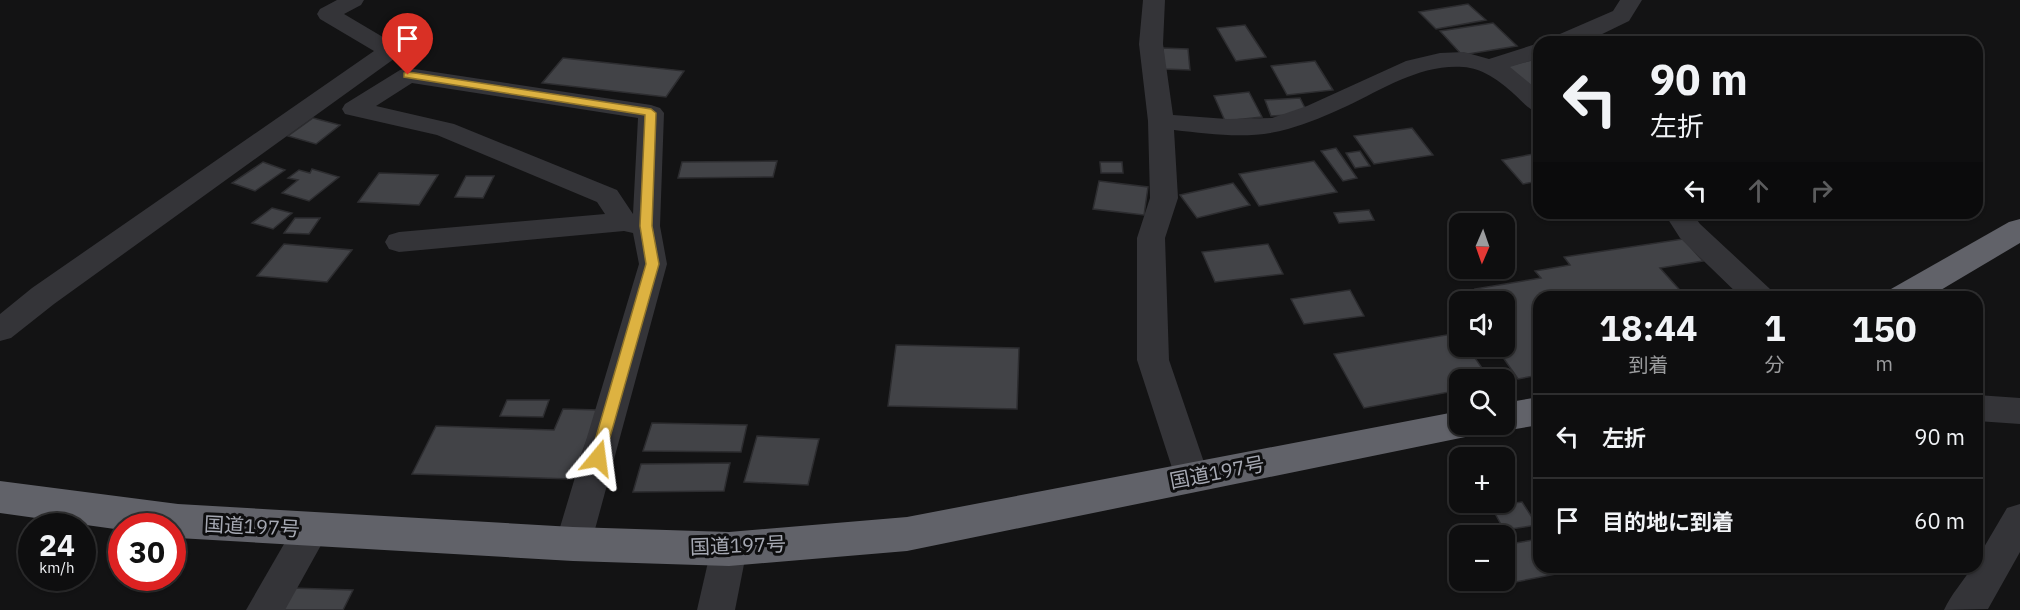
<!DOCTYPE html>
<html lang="ja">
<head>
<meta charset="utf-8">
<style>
  :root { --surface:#0e0e0f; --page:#1c1c1d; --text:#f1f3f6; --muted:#9b9c9e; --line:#2e2e2f }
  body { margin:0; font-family:"IBM Plex Sans","Noto Sans JP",sans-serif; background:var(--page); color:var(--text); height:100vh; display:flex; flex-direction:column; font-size:22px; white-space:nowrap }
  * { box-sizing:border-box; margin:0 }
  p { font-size:20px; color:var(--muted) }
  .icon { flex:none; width:33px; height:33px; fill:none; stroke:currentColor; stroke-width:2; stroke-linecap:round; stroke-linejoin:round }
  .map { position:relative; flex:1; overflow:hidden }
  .details { position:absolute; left:1533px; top:291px; width:450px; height:282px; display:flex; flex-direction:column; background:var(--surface); border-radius:18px; box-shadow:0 2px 4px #0004,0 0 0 2px var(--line) }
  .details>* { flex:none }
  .banner { position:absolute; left:1533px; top:36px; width:450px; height:183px; border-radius:18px; box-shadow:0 2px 4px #0004,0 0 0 2px var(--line); background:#0e0e0f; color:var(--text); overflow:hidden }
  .needle { width:39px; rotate:182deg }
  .controls { position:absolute; left:1449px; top:213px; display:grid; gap:12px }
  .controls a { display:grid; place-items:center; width:66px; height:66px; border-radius:12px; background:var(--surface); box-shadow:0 2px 4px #0004,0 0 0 2px var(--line); font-size:30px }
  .speed { position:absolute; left:18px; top:513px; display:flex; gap:12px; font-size:30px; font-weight:700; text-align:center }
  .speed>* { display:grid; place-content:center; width:78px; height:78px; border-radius:50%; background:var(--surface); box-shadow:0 2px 4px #0004,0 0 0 2px var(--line); line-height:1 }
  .speed small { font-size:15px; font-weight:400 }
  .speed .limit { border:9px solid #d22; background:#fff; color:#111 }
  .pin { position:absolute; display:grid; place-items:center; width:51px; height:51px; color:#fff; margin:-62px -26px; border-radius:50% 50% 50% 0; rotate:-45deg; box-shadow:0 0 6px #0007 }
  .pin .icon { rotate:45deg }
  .me { position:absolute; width:66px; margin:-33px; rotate:16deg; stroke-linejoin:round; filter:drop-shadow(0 0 4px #0008) }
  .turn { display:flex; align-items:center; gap:21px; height:126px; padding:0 18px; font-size:27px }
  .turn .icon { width:78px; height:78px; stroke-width:2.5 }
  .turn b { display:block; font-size:42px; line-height:51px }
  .lanes { display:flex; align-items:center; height:57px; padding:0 18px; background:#0003; justify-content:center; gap:30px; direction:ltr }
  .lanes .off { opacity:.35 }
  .eta { display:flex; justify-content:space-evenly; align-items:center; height:102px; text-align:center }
  .eta b { font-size:36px; font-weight:700; line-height:42px }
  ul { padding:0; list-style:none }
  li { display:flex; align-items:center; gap:18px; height:84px; padding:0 18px; border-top:2px solid var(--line) }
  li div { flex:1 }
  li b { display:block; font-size:22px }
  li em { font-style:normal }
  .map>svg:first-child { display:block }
  .building { fill:#424347; stroke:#2d2d30; stroke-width:1.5 }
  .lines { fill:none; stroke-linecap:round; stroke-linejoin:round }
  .street { fill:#343438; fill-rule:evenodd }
  .highway { fill:#616269; fill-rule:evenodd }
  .route { fill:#ddb241; stroke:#90742a; stroke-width:1.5 }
  .labels { text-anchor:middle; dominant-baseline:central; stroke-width:6; stroke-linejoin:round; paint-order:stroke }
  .street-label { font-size:20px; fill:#a6a9b3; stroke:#0e0e0f }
</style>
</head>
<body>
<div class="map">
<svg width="2020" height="610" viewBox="0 0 2020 610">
  <rect width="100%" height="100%" fill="#131314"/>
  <g class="building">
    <path d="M1468 4 1486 20 1436 29 1419 12Z"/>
    <path d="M1493 23 1517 46 1462 55 1440 31Z"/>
    <path d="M1245 25 1266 57 1236 61 1217 28Z"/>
    <path d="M1163 48 1188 49 1190 70 1164 69Z"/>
    <path d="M563 58 684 71 666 97 542 83Z"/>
    <path d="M1539 58V96L1504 67Z"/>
    <path d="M1315 61 1333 90 1287 95 1271 66Z"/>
    <path d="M1249 92 1262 117 1225 121 1214 96Z"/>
    <path d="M1300 98 1308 114 1271 116 1265 100Z"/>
    <path d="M313 118 340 125 316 144 288 136Z"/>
    <path d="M1412 128 1433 155 1374 164 1354 136Z"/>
    <path d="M1336 148 1357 178 1343 181 1321 151Z"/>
    <path d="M1360 151 1370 166 1355 168 1346 153Z"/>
    <path d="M1539 153V181L1523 184 1502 160Z"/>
    <path d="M777 161 773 177 678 178 682 162Z"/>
    <path d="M1314 161 1337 192 1259 206 1239 174Z"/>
    <path d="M263 162 285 170 255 191 232 183Z"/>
    <path d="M1100 162H1122L1123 173H1101Z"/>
    <path d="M312 169 339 177 309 201 282 193 298 180 288 178 299 170 310 173Z"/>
    <path d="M379 173 438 175 419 205 358 202Z"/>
    <path d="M466 176H494L483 198 455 197Z"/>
    <path d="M1099 181 1148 187 1144 215 1093 209Z"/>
    <path d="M1233 183 1250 205 1197 218 1180 195Z"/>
    <path d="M272 208 292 213 273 229 252 223Z"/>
    <path d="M1369 210 1374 220 1339 223 1334 213Z"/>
    <path d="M295 218H320L309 234 284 233Z"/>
    <path d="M1683 239 1703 261 1660 268 1686 297H1539V375L1518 379 1495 346H1504V302H1484L1475 289 1541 278 1535 271 1570 265 1564 257Z"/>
    <path d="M284 244 352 250 327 282 257 276Z"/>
    <path d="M1268 244 1283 274 1215 282 1202 252Z"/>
    <path d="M1350 290 1364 316 1304 324 1291 299Z"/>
    <path d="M1458 333 1460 346H1467L1490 380H1460V390L1364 408 1334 354Z"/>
    <path d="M896 345 1019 348 1017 409 888 406Z"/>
    <path d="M507 400H549L543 417 500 416Z"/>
    <path d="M563 409 599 410 572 479 412 474 436 426 554 430Z"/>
    <path d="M652 423 747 425 741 452 643 451Z"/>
    <path d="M757 436 819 439 808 485 744 482Z"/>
    <path d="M730 463 724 491 633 492 641 464Z"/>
    <path d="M1522 502 1537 525 1504 530 1491 506Z"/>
    <path d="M1539 539V567H1557L1561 573 1495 586 1491 580H1504V545Z"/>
    <path d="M292 588 353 590 343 610H280Z"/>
  </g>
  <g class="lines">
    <g class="street">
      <path d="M337 0H364L361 5 344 14 398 46 402 51 398 56 54 304 11 338 0 341V314L32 288 374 51 320 19 317 14 320 9Z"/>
      <path d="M1143 0H1165L1163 44 1173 115 1227 119 1272 118 1307 106 1406 61 1440 53 1464 52 1489 59 1539 43V58L1510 67 1539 91V112C1528 110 1523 102 1514 94 1500 81 1482 68 1463 67 1421 64 1383 89 1347 106 1328 115 1308 123 1288 129 1251 140 1211 134 1174 130L1178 198 1165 238 1169 360 1209 477 1204 487 1192 491 1180 487 1175 477 1137 360V238L1150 198 1148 121 1139 44Z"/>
      <path d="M1620 0H1642L1629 21 1594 38 1583 42H1549L1553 37 1613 11Z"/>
      <path d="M408 68 651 105 660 108 664 113 660 226 667 264 591 544 586 555 573 560 560 555 555 544 639 264 633 233 624 231 399 252 389 249 385 242 389 235 399 232 605 214 597 202 437 135 345 114 342 109 345 104 400 70ZM412 83 638 118 633 214 617 190 454 124 376 106Z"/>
      <path d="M1664 213H1692L1700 224 1770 289 1774 297H1741L1680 238Z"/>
      <path d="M1977 395 2020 398V424L1977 421Z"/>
      <path d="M2020 504V552L1988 609 1944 610C1951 594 1963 582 1972 567H1977V559L2007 508Z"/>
      <path d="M312 514 325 518 330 529 285 610H246L299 518Z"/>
      <path d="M729 533 742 538 747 549 735 610H697L711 549 716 538Z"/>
    </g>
    <g class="highway">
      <path d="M2020 219V243L1929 297H1887L1891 289 2009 222Z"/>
      <path d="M1539 397V425L1504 431 1491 427 1490 424H1504V403Z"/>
      <path d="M1460 411V424H1485L1480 434 907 551 729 566 573 561 178 538 172 537V526H122V530L0 513V481L178 504 573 527 729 532 907 517Z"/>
    </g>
  </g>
  <path class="route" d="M408 72 651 109 656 113 652 226 659 264 603 462 598 464 592 462 590 458 646 264 640 226 645 115 404 77V73Z"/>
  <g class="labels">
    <g class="street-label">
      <text transform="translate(1217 472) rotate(-11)">国道197号</text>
      <text transform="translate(252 526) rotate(3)">国道197号</text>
      <text transform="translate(738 545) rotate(-2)">国道197号</text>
    </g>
  </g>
</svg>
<div class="controls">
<a><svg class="needle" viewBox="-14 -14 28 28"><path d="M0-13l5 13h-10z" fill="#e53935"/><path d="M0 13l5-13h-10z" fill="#9b9c9e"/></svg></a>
<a><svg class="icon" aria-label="sound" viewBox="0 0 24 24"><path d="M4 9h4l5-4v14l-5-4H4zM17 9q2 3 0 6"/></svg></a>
<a><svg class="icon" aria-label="search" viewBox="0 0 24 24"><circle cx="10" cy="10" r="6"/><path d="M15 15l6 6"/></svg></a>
<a>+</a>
<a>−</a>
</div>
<div class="speed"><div>24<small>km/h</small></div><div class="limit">30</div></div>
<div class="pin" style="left:408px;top:75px;background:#d93025"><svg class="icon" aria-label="arrive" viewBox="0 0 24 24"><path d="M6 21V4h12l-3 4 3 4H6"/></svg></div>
<svg class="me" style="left:598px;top:458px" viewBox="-20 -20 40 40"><path d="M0-17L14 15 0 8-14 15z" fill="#ddb241" stroke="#fff" stroke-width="4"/></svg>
<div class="banner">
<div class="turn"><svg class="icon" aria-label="left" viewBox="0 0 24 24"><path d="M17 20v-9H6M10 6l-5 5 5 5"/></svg><div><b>90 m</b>左折</div></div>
<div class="lanes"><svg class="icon" aria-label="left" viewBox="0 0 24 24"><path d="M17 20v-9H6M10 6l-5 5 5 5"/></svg><svg class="icon off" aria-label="ahead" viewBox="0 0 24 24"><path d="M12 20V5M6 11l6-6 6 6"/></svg><svg class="icon off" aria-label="right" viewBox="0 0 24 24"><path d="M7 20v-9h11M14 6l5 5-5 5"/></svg></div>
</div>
<section class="details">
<div class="eta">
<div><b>18:44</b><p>到着</p></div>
<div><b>1</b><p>分</p></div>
<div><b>150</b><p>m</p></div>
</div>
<ul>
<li><svg class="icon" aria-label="left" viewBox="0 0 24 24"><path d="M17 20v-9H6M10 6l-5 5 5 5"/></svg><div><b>左折</b></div><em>90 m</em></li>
<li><svg class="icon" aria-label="arrive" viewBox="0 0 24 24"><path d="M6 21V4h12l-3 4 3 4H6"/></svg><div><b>目的地に到着</b></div><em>60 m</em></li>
</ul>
</section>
</div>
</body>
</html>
